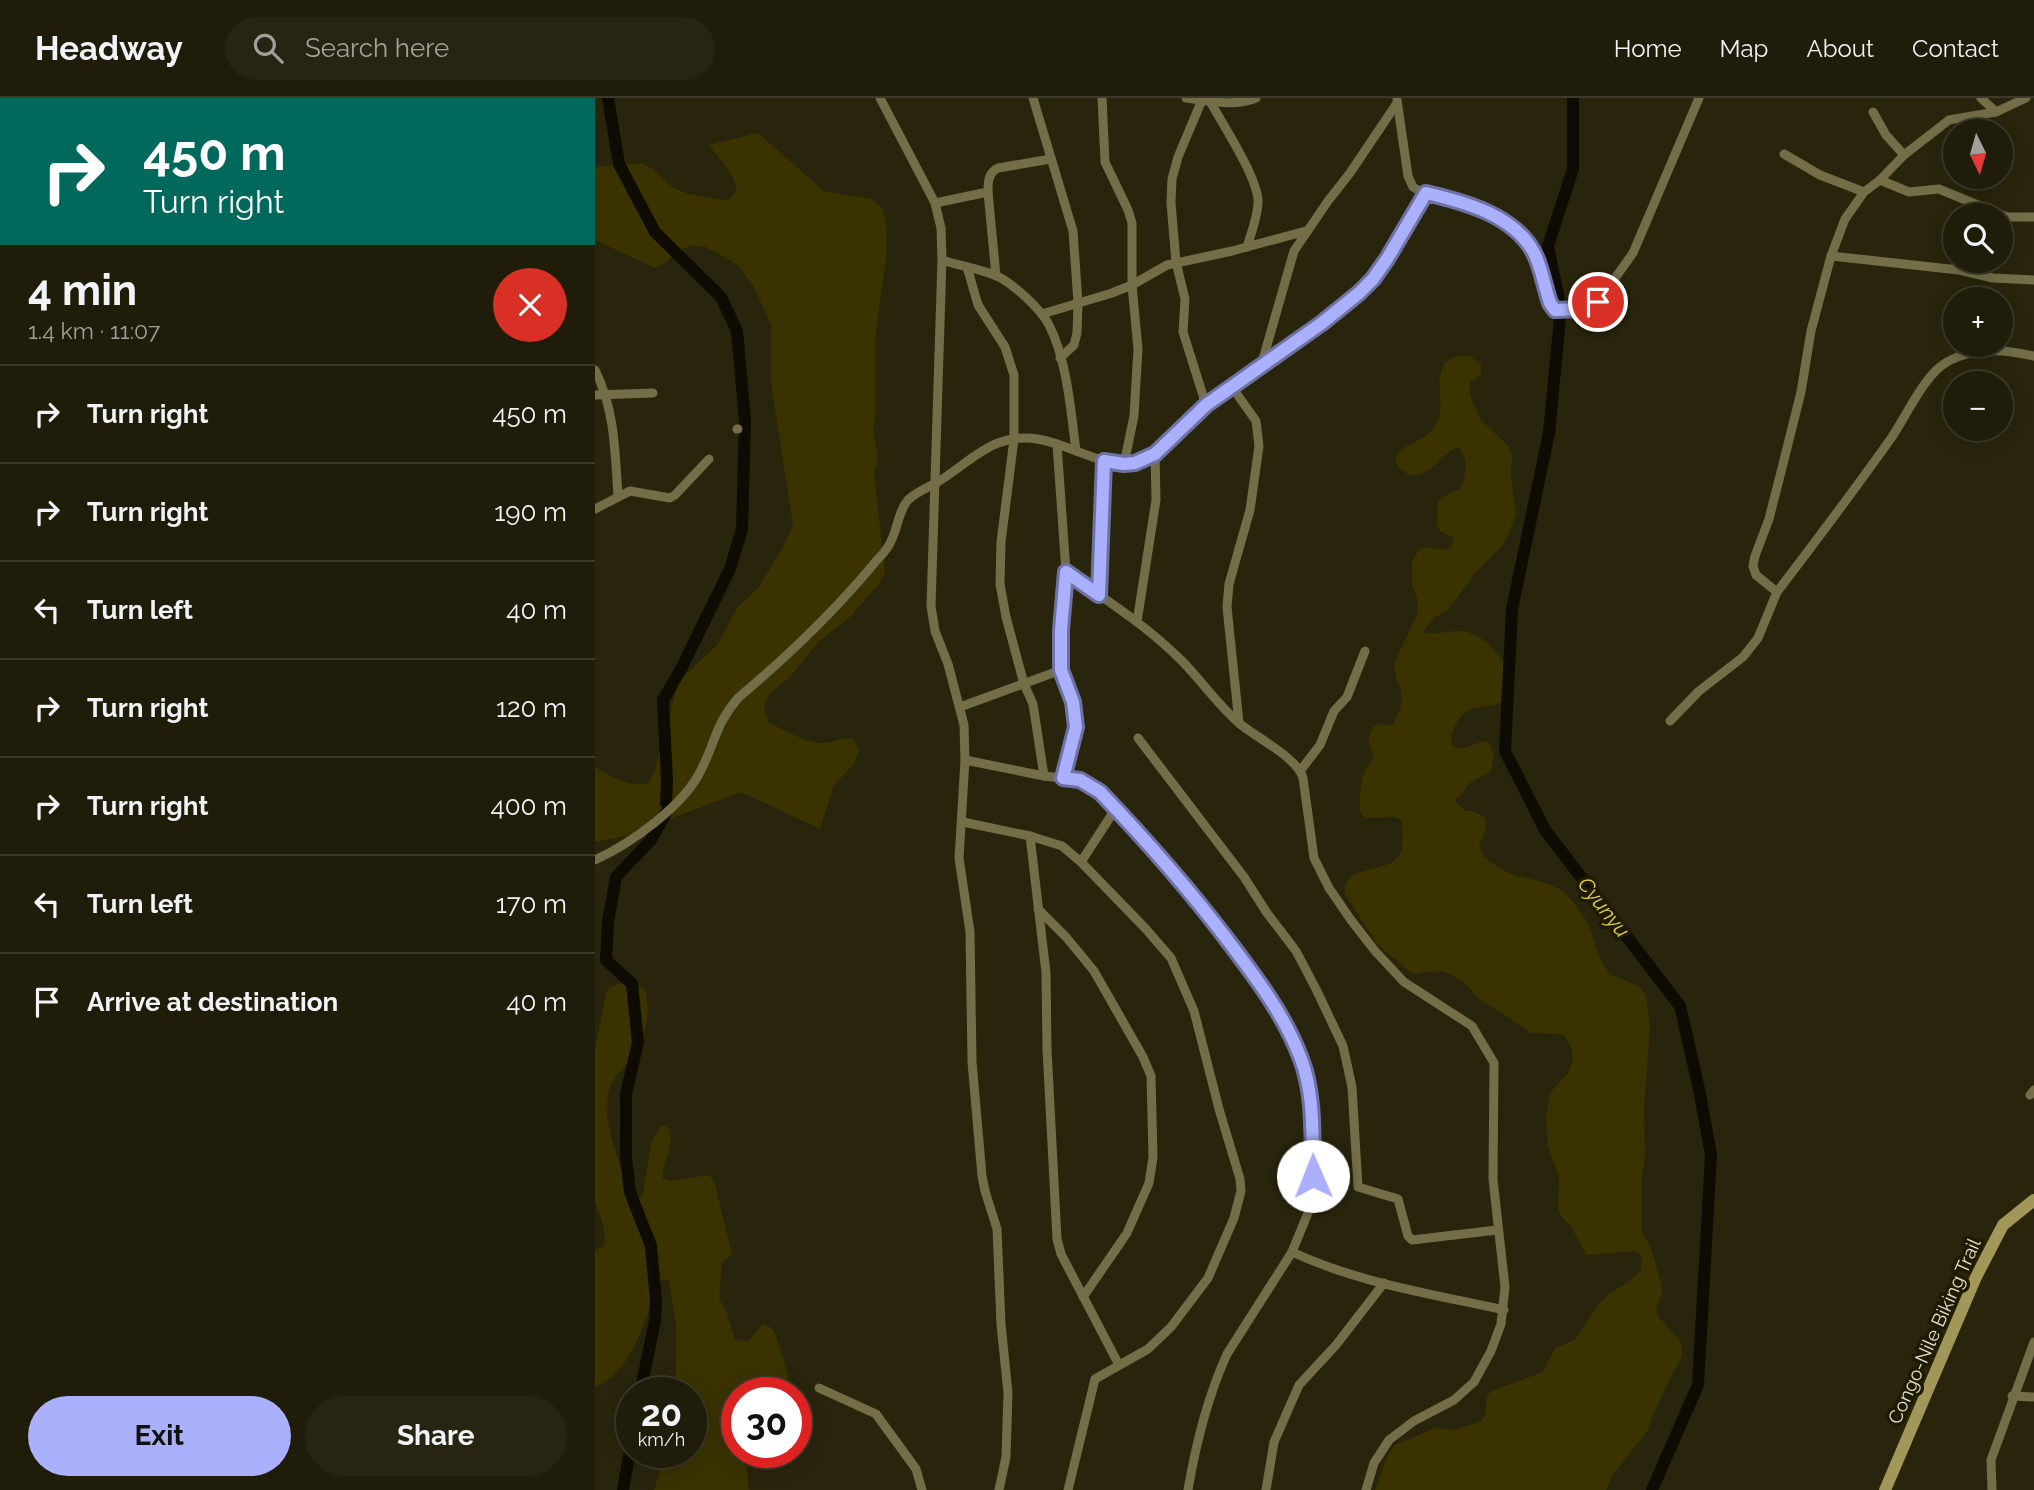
<!DOCTYPE html>
<html lang="en">
<head>
<meta charset="utf-8">
<style>
  :root { --surface:#1f1c09; --page:#272512; --text:#f1f3f6; --muted:#a1a19c; --line:#3c3a2a; --accent:#aab0fb }
  body { margin:0; font-family:Raleway,sans-serif; background:var(--page); color:var(--text); height:100vh; display:flex; flex-direction:column; font-size:26px; white-space:nowrap }
  * { box-sizing:border-box; margin:0 }
  p { font-size:23px; color:var(--muted) }
  .icon { flex:none; width:38px; height:38px; fill:none; stroke:currentColor; stroke-width:2; stroke-linecap:round; stroke-linejoin:round }
  .map { position:relative; flex:1; overflow:hidden }
  .details { display:flex; flex-direction:column; background:var(--surface); width:595px }
  .details>* { flex:none }
  .hud { background:#00695c; color:#fff; overflow:hidden }
  .needle { width:46px; rotate:175deg }
  .controls { position:absolute; left:1348px; top:21px; display:grid; gap:14px }
  .controls a { display:grid; place-items:center; width:70px; height:70px; border-radius:50%; background:var(--surface); box-shadow:0 4px 18px #0003,0 0 0 2px var(--line); font-size:35px }
  .speed { position:absolute; left:21px; top:1279px; display:flex; gap:14px; font-size:35px; font-weight:700; text-align:center }
  .speed>* { display:grid; place-content:center; width:91px; height:91px; border-radius:50%; background:var(--surface); box-shadow:0 4px 18px #0003,0 0 0 2px var(--line); line-height:1 }
  .speed small { font-size:18px; font-weight:400 }
  .speed .limit { border:10px solid #d22; background:#fff; color:#111 }
  .pin { position:absolute; display:grid; place-items:center; width:60px; height:60px; color:#fff; margin:-30px; border:4px solid #fff; border-radius:50%; box-shadow:0 2px 7px #0007 }
  .me { position:absolute; width:77px; margin:-38px; rotate:359deg; stroke-linejoin:round; filter:drop-shadow(0 0 5px #0008) }
  .turn { display:flex; align-items:center; gap:24px; height:147px; padding:0 28px; font-size:32px }
  .turn .icon { width:91px; height:91px; stroke-width:2.5 }
  .turn b { display:block; font-size:49px; line-height:60px }
  .round { display:grid; place-items:center; flex:none; width:74px; height:74px; border-radius:37px; background:var(--page) }
  .overview { display:flex; align-items:center; justify-content:space-between; height:119px; padding:0 28px }
  h1 { font-size:42px; font-weight:700; line-height:52px }
  .button { display:flex; gap:14px; margin-top:auto; padding:14px 28px }
  .button a { flex:1; height:80px; border-radius:42px; background:var(--accent); color:#111; font-size:28px; font-weight:700; line-height:80px; text-align:center }
  .button a+a { background:var(--page); color:var(--text) }
  ul { padding:0; list-style:none }
  li { display:flex; align-items:center; gap:21px; height:98px; padding:0 28px; border-top:2px solid var(--line) }
  li div { flex:1 }
  li b { display:block; font-size:26px }
  li em { font-style:normal }
  header { display:flex; align-items:center; gap:42px; box-sizing:border-box; height:98px; padding:0 35px; background:var(--surface); border-bottom:2px solid var(--line) }
  header strong { font-size:33px }
  nav { display:flex; gap:38px; margin-inline-start:auto; font-size:24px }
  .search { width:490px; height:63px; background:var(--page); display:flex; align-items:center; gap:18px; box-sizing:border-box; padding:0 24px; border-radius:38px; color:var(--muted); font-size:26px }
  main { display:flex; flex:1; min-height:0 }
  .map>svg:first-child { display:block }
  .green { fill:#3a3300 }
  .lines { fill:none; stroke-linecap:round; stroke-linejoin:round }
  .river { stroke:#0e0b02; stroke-width:12 }
  .street { stroke:#736e48; stroke-width:9 }
  .secondary { stroke:#a19759; stroke-width:12 }
  .route-casing { stroke:#6e72a3; stroke-width:18 }
  .route { stroke:#aab0fb; stroke-width:12 }
  .labels { text-anchor:middle; dominant-baseline:central; stroke-width:7; stroke-linejoin:round; paint-order:stroke }
  .street-label { font-size:19px; fill:#e0decf; stroke:#1f1b03 }
  .water-label { font-size:21px; font-style:italic; fill:#e2ce45; stroke:#1f1b03 }
</style>
</head>
<body>
<header>
<strong>Headway</strong>
<div class="search"><svg class="icon" aria-label="search" viewBox="0 0 24 24"><circle cx="10" cy="10" r="6"/><path d="M15 15l6 6"/></svg>Search here</div>
<nav><a>Home</a><a>Map</a><a>About</a><a>Contact</a></nav>
</header>
<main>
<section class="details">
<div class="hud">
<div class="turn"><svg class="icon" aria-label="right" viewBox="0 0 24 24"><path d="M7 20v-9h11M14 6l5 5-5 5"/></svg><div><b>450 m</b>Turn right</div></div>
</div>
<div class="overview"><div><h1>4 min</h1><p>1.4 km · 11:07</p></div><a class="round" style="background:#d93025;color:#fff"><svg class="icon" aria-label="close" viewBox="0 0 24 24"><path d="M6 6l12 12M18 6L6 18"/></svg></a></div>
<ul>
<li><svg class="icon" aria-label="right" viewBox="0 0 24 24"><path d="M7 20v-9h11M14 6l5 5-5 5"/></svg><div><b>Turn right</b></div><em>450 m</em></li>
<li><svg class="icon" aria-label="right" viewBox="0 0 24 24"><path d="M7 20v-9h11M14 6l5 5-5 5"/></svg><div><b>Turn right</b></div><em>190 m</em></li>
<li><svg class="icon" aria-label="left" viewBox="0 0 24 24"><path d="M17 20v-9H6M10 6l-5 5 5 5"/></svg><div><b>Turn left</b></div><em>40 m</em></li>
<li><svg class="icon" aria-label="right" viewBox="0 0 24 24"><path d="M7 20v-9h11M14 6l5 5-5 5"/></svg><div><b>Turn right</b></div><em>120 m</em></li>
<li><svg class="icon" aria-label="right" viewBox="0 0 24 24"><path d="M7 20v-9h11M14 6l5 5-5 5"/></svg><div><b>Turn right</b></div><em>400 m</em></li>
<li><svg class="icon" aria-label="left" viewBox="0 0 24 24"><path d="M17 20v-9H6M10 6l-5 5 5 5"/></svg><div><b>Turn left</b></div><em>170 m</em></li>
<li><svg class="icon" aria-label="arrive" viewBox="0 0 24 24"><path d="M6 21V4h12l-3 4 3 4H6"/></svg><div><b>Arrive at destination</b></div><em>40 m</em></li>
</ul>
<div class="button"><a>Exit</a><a>Share</a></div>
</section>
<div class="map">
<svg width="1439" height="1392" viewBox="0 0 1439 1392">
  <rect width="100%" height="100%" fill="#29250c"/>
  <g class="green">
    <path d="M163 35 229 93 276 101 287 110 291 125 292 154 280 239V318L278 332 283 360 279 374 290 475 283 487 255 519 223 544 196 578 174 596 169 610 174 625C190 632 212 646 229 645 239 644 246 640 258 640L264 652 259 666 239 687 225 731 146 694 30 738 0 744V669C18 680 31 688 53 686L59 674 84 583 123 546 142 510 163 490 187 451 198 427 176 285V227L159 189 143 167 109 148H96L82 153 72 164 60 170 0 142V69L44 65 57 70 77 89 90 95 132 103 142 93 138 79 114 47Z"/>
    <path d="M875 258 886 267V275L882 281 875 283V297L885 321 914 349 917 357 916 378 921 416 913 438 905 450 882 473 853 512 840 519 828 534C842 538 853 532 866 533 892 535 920 570 918 595 913 600 906 605 899 607 892 609 884 608 876 611 863 617 854 634 857 648 868 654 877 647 888 643L895 645 899 658 896 673 876 684 860 703 870 713H877L889 719C894 730 888 737 884 747L889 759 906 771 919 777 955 786 968 793 982 809 994 828 1005 861 1012 872 1017 877 1042 887 1051 897 1055 928 1049 1011 1050 1057 1047 1078V1135L1056 1150 1067 1189V1196L1061 1209 1062 1217 1086 1244 1087 1258 1066 1299 1052 1333 1018 1377 1011 1392H780L793 1357 800 1347 840 1330 860 1332 886 1323 890 1318 892 1298 896 1293 948 1274 960 1250 980 1242 1003 1207 1013 1197 1036 1182 1046 1172V1157L1040 1153 992 1157 975 1127 965 1117 963 1110 964 1078 953 1049 951 1018 955 995 973 975 978 961 977 952 970 938 963 936 937 935 883 900 869 884 855 876 848 873 818 876 783 847 750 796C747 764 793 778 805 756 809 747 807 732 807 722L800 719 769 720 765 713C765 695 764 674 779 661L773 641 778 629 784 626 798 627 806 608V593L801 580 799 566 823 514 822 500 817 487V465L823 453 830 449 851 452 857 448 858 440 845 433 842 427 843 404 847 399 865 391C872 377 874 360 863 349 844 355 825 399 800 364 802 345 833 345 842 325 853 300 828 255 875 258Z"/>
    <path d="M29 884 50 892C58 920 47 944 31 967 26 974 18 980 15 989 4 1024 26 1066 37 1099L44 1101 48 1095 56 1045 66 1028 73 1029C82 1048 66 1062 68 1081L76 1083 114 1077 119 1083 137 1156 127 1164 124 1201 131 1212 140 1242 154 1243 168 1226 175 1229 180 1235 193 1277V1291L180 1295H142V1354L150 1355 154 1392H59L71 1355 96 1354V1295H81V1228L74 1182 68 1181 63 1186C51 1220 37 1275 0 1289V1152L9 1148C12 1133 5 1119 0 1104V951L11 896 15 889Z"/>
  </g>
  <g class="lines">
    <g class="river">
      <path d="M13 0 24 66 60 134 126 199 142 233 150 322 147 431 135 471 86 571 68 602 72 682 71 705"/>
      <path d="M965 207 953 148 978 71V0"/>
      <path d="M965 220 954 335 917 511 910 653 950 732 1085 908 1104 991 1116 1057 1103 1287 1057 1392"/>
      <path d="M45 1295 60 1223 61 1202 56 1148 35 1094 31 1060V996L43 944 37 886 11 862 13 824 21 779 56 742 71 715"/>
      <path d="M28 1392 37 1341"/>
    </g>
    <g class="street">
      <path d="M285 0 340 105 346 130 347 162 336 508 340 533 353 566 369 627 370 662 364 760 375 834 377 964 387 1078 390 1093 402 1131 406 1226 413 1295 411 1359 404 1392"/>
      <path d="M438 0 478 133 483 205 482 235 479 247 465 260"/>
      <path d="M507 0 510 64 533 112 537 125V187L543 251 539 318 529 366"/>
      <path d="M591 0C613 3 640 9 661 0"/>
      <path d="M1386 0 1401 14"/>
      <path d="M1431 0 1401 14 1354 22 1309 57 1285 82 1269 94 1250 121 1236 158 1216 233 1206 294 1188 366 1174 421 1160 458 1158 468 1161 477 1182 494C1221 443 1260 391 1297 339 1311 318 1327 283 1346 268 1373 248 1408 251 1439 258"/>
      <path d="M607 2 583 59 577 81 576 105 581 164 590 201 588 234 611 307"/>
      <path d="M802 2 813 78 818 89 823 92 859 102 892 114 919 132 940 158 955 206 960 212 988 211 1003 204 1038 155 1104 0"/>
      <path d="M615 3C627 26 665 82 663 106 662 120 656 136 652 149"/>
      <path d="M1278 14 1291 37 1309 57"/>
      <path d="M1189 56 1225 77 1269 94"/>
      <path d="M1285 82 1314 94 1344 91 1412 119H1439"/>
      <path d="M340 105 393 94"/>
      <path d="M1236 158 1364 172 1398 180 1439 182"/>
      <path d="M347 162C365 168 387 171 404 179 419 187 446 211 454 227 472 262 476 314 481 353"/>
      <path d="M372 169 383 207 410 249 419 277V341L406 444 405 486 411 519 429 586 438 606 449 678"/>
      <path d="M401 178 393 94C393 84 393 75 403 70L456 61"/>
      <path d="M447 216 517 195 537 187 572 167 637 153 711 133"/>
      <path d="M666 268 728 225 778 181 831 95"/>
      <path d="M0 272C20 312 20 354 23 398"/>
      <path d="M637 289 661 323 664 348 655 412 634 486 632 509 644 625"/>
      <path d="M0 297 58 295"/>
      <path d="M142 331H143"/>
      <path d="M462 346 471 474 466 532V572L478 604 481 629 468 680"/>
      <path d="M0 411 35 393 75 400 80 397 114 361"/>
      <path d="M471 474C510 501 552 528 586 562 606 582 623 607 644 625 660 639 702 659 708 680L719 760 734 790 756 822 780 853 809 884 877 928 899 965 898 1081 910 1189 906 1226 896 1253 879 1284 859 1302 819 1323 794 1342 779 1365 771 1392"/>
      <path d="M504 497 509 363"/>
      <path d="M542 524 561 402 560 356"/>
      <path d="M365 609 466 572"/>
      <path d="M1075 623 1104 593 1148 559 1163 540 1182 494"/>
      <path d="M543 640 649 779 672 815 701 853 721 891 748 948 757 989 763 1089 803 1101 813 1138 817 1142 902 1132"/>
      <path d="M370 662 449 678 485 682 505 694 600 799 664 883 684 914 707 963 717 1037 718 1099 715 1110 697 1154 632 1256C612 1300 601 1345 593 1392"/>
      <path d="M705 673 725 647 739 613 752 599 770 553"/>
      <path d="M368 724 435 738 467 748 486 764 550 830 576 860 599 913 624 1011 645 1081 646 1093 639 1120 613 1180 576 1229 553 1251 500 1281 473 1392"/>
      <path d="M435 738 451 875 452 951 462 1141 466 1156 524 1267"/>
      <path d="M0 762C35 746 89 708 106 672 121 643 120 627 143 600 193 558 240 513 282 462 288 456 294 449 297 441 303 428 304 412 313 402 321 394 332 390 341 385 362 373 380 354 403 345 463 322 505 388 560 356L611 307 666 268 699 153 733 103 755 75 802 5"/>
      <path d="M486 764 521 710"/>
      <path d="M443 811 471 839 499 873 548 959 556 978 558 1059 554 1085 532 1135 488 1199"/>
      <path d="M1435 997 1439 992"/>
      <path d="M697 1154C764 1185 837 1196 909 1212"/>
      <path d="M224 1290 281 1316 321 1371 327 1392"/>
      <path d="M1417 1298 1439 1299"/>
      <path d="M671 1392 679 1344 704 1287 741 1247 789 1185"/>
      <path d="M1397 1392 1396 1362 1439 1244"/>
    </g>
    <path class="secondary" d="M1290 1392 1381 1179 1408 1127 1439 1102"/>
  </g>
  <g class="lines">
    <g class="route-casing">
      <path id="route" d="M718 1078C717 1041 720 997 706 961 690 918 662 881 634 844 594 791 551 742 505 694L485 682 468 680 481 629 478 604 466 572V532L471 474 504 497 509 363 529 366 540 365 560 356 611 307 727 225 764 195 778 181 792 161 831 95C870 104 923 118 941 159 947 173 950 190 955 205L960 212 988 211 1003 204"/>
    </g>
    <use href="#route" class="route"/>
  </g>
  <g class="labels">
    <g class="street-label">
      <text transform="translate(1339 1233) rotate(-66)">Congo-Nile Biking Trail</text>
    </g>
    <g class="water-label">
      <text transform="translate(1009 809) rotate(52)">Cyunyu</text>
    </g>
  </g>
</svg>
<div class="controls">
<a><svg class="needle" viewBox="-14 -14 28 28"><path d="M0-13l5 13h-10z" fill="#e53935"/><path d="M0 13l5-13h-10z" fill="#a1a19c"/></svg></a>
<a><svg class="icon" aria-label="search" viewBox="0 0 24 24"><circle cx="10" cy="10" r="6"/><path d="M15 15l6 6"/></svg></a>
<a>+</a>
<a>−</a>
</div>
<div class="speed"><div>20<small>km/h</small></div><div class="limit">30</div></div>
<div class="pin" style="left:1003px;top:204px;background:#d93025"><svg class="icon" aria-label="arrive" viewBox="0 0 24 24"><path d="M6 21V4h12l-3 4 3 4H6"/></svg></div>
<svg class="me" style="left:718px;top:1078px" viewBox="-20 -20 40 40"><circle r="19" fill="#fff"/><path d="M0-13L10 11 0 6-10 11z" fill="#aab0fb"/></svg>
</div>
</main>
</body>
</html>
